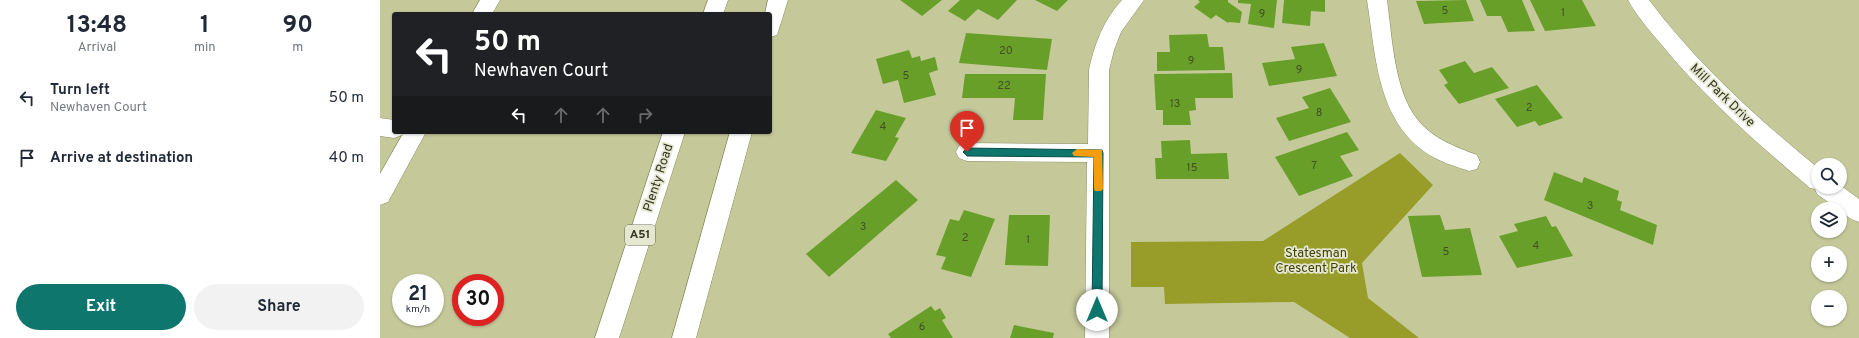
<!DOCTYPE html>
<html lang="en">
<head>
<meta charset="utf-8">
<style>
  :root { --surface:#fff; --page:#f2f2f3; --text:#1f2937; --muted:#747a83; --accent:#0f766e }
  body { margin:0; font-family:Overpass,sans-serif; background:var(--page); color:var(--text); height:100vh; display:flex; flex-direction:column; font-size:15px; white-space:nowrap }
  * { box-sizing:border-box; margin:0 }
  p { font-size:13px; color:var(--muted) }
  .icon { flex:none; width:22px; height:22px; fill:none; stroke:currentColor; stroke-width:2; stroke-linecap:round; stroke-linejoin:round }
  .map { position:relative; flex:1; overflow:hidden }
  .side { display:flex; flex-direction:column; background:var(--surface); width:380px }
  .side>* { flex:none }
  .guide { position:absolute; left:12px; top:12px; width:380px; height:122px; border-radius:4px; box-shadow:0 1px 3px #0004; background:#202124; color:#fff; overflow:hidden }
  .fabs { position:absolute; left:1431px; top:158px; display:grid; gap:8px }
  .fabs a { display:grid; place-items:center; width:36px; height:36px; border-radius:50%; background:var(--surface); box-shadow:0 1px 3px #0004; font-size:20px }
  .speed { position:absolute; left:12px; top:274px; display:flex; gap:8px; font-size:20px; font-weight:700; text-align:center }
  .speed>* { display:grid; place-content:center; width:52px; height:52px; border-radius:50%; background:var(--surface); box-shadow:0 1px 3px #0004; line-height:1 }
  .speed small { font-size:10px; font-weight:400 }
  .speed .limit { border:6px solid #d22; background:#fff; color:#111 }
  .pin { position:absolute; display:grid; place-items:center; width:34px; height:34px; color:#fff; margin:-41px -17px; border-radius:50% 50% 50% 0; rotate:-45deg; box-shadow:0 0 4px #0007 }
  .pin .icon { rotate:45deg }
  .me { position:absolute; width:44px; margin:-22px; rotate:0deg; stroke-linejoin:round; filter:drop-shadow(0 0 3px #0008) }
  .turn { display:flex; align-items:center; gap:14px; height:84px; padding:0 16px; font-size:18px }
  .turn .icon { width:52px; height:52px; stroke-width:2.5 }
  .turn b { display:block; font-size:28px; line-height:34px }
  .lanes { display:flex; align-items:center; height:38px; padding:0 16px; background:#0003; justify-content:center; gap:20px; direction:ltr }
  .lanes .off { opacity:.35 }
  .eta { display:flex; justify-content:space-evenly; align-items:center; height:68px; text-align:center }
  .eta b { font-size:24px; font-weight:700; line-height:28px }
  .button { display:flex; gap:8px; margin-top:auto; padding:8px 16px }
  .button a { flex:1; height:46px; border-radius:24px; background:var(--accent); color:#fff; font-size:16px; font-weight:700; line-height:46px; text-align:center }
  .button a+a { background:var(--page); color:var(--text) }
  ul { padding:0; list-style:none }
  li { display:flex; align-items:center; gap:12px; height:60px; padding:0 16px }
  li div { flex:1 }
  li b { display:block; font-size:15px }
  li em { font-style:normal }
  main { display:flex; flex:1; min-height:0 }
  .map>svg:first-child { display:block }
  .green { fill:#989c29 }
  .building { fill:#689f29 }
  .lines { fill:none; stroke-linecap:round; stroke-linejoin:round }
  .street-casing { stroke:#898c5f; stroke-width:1 }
  .highway-casing { stroke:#898c5f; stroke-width:1 }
  .street { fill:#fff; fill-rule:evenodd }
  .highway { fill:#fff; fill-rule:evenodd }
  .route { fill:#0f766e; stroke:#0a4d48 }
  .slow { fill:#f59e0b }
  .labels { text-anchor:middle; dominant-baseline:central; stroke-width:3.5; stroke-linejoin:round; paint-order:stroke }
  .number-label { font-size:11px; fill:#425024 }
  .shield { fill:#e5e7d0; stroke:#6a6b57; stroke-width:1 }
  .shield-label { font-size:12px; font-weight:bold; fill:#353623 }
  .street-label { font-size:13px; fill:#353623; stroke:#e5e7d0 }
  .park-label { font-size:13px; fill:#404208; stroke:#e5e7d0 }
</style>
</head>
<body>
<main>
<section class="side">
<div class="eta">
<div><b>13:48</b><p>Arrival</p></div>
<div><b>1</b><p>min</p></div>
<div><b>90</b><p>m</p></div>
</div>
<ul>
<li><svg class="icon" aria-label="left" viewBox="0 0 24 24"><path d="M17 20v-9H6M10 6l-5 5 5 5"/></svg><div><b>Turn left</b><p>Newhaven Court</p></div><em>50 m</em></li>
<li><svg class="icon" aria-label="arrive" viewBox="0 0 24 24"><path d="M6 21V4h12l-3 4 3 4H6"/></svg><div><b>Arrive at destination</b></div><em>40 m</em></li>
</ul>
<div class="button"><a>Exit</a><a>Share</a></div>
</section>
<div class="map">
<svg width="1479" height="338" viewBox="0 0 1479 338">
  <rect width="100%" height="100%" fill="#c5c99a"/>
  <path class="green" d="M1020 153 1053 185 982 263 988 298 1039 338H970L914 302 785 304 784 287H751V242L883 241Z"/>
  <g class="building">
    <path d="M520 0H562L542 16Z"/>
    <path d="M580 0H637L618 20 598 9 585 21 568 11Z"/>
    <path d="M655 0H688L677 11Z"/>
    <path d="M818 0H848V2L862 12 860 23 849 22 848 23 836 15 831 19 814 7 820 2Z"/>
    <path d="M858 0H897L894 28 868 24 871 4 858 3Z"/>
    <path d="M904 0H945V12L931 11 930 26 902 23Z"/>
    <path d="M1086 0 1094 21 1044 24 1036 1Z"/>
    <path d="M1100 0H1142L1155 31 1128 32 1121 16H1107Z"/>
    <path d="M1150 0H1202L1216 26 1165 31Z"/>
    <path d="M586 33 672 39 667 70 579 63Z"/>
    <path d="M827 34 829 47H843L845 70 777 71V52H790L789 35Z"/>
    <path d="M944 43 957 76 889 86 882 63 915 59 911 47Z"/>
    <path d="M529 50 532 58 540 56 541 61 555 57 558 70 549 73 556 95 524 103 518 80 503 84 496 59Z"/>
    <path d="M1085 61 1094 73 1112 67 1129 88 1079 104 1064 85 1068 83 1059 70Z"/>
    <path d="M852 73 853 98H815L816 110 809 111 811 125H783V110H776L774 74Z"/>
    <path d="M585 74H666L663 120H633L635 98H582Z"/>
    <path d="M1157 85 1183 118 1159 126 1155 121 1137 127 1115 99Z"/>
    <path d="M950 88 971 122 909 141 896 118 929 108 922 97Z"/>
    <path d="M496 110 526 118 515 137 519 138 506 161 471 153Z"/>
    <path d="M967 132 979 150 960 156 973 176 919 196 895 157Z"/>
    <path d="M810 140 811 154 847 153 849 179H776L775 158H782L781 141Z"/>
    <path d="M1174 172 1202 183 1204 177 1239 191 1237 200 1242 202 1240 210 1277 225 1273 245 1164 200Z"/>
    <path d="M516 180 538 200 449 277 426 254Z"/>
    <path d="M584 210 615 219 591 277 561 269 566 257 556 255 570 219 579 221Z"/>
    <path d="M629 215H670L668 266 625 265Z"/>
    <path d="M1060 215 1065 230 1090 228 1102 275 1042 277 1028 216Z"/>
    <path d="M1166 216 1172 227 1176 226 1193 256 1137 268 1119 236 1138 231 1134 224Z"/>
    <path d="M551 306 555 311 560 308 566 318 562 320 573 338H511L508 334Z"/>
    <path d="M634 325 674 333 673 338H630Z"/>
  </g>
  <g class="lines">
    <g class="street-casing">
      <g id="street">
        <path d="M100 0H120L112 14H92Z"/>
        <path d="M742 0H764L741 32 734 50 729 70V338H705L707 162 587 161 579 158 576 152 579 146 587 143 708 144 709 70C714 45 724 19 742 0Z"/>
        <path d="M987 0H1007C1012 36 1014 90 1037 119 1052 138 1075 147 1097 155L1100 162 1097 169 1089 171C1078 167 1066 164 1055 158 997 127 996 57 987 0Z"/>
        <path d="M1248 0H1269C1317 64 1376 117 1438 168V187H1460V185L1479 199V222L1471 219 1460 211V209H1458L1437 194 1435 189 1430 188C1377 143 1325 98 1281 44 1269 30 1257 16 1248 0Z"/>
        <path d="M0 118 14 120V132H23L22 135 14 138 0 136Z"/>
        <path d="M24 132H46L8 202 0 205V174Z"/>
      </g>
    </g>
    <g class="highway-casing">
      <g id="highway">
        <path d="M328 0H348L343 14H323Z"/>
        <path d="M388 0H408L397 35 390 37V14H385Z"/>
        <path d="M283 132H305L239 338H215Z"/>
        <path d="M350 132H372L316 338H292Z"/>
      </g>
    </g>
    <use href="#street" class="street"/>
    <use href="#highway" class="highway"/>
  </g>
  <path class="route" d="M587 148 722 150 723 153 722 310 721 313 717 314 714 313 712 310 714 157 587 156 583 152Z"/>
  <path class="slow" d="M697 149 722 150 723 189 721 191H715L714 189V157L694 156 692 153Z"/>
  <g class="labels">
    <g class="number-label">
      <text x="1065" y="11">5</text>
      <text x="1183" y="13">1</text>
      <text x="882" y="14">9</text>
      <text x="626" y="51">20</text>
      <text x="811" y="61">9</text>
      <text x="919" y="70">9</text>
      <text x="526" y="76">5</text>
      <text x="624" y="86">22</text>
      <text x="795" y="104">13</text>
      <text x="1149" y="108">2</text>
      <text x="939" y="113">8</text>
      <text x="503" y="127">4</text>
      <text x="934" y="166">7</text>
      <text x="812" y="168">15</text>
      <text x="1210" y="206">3</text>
      <text x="483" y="227">3</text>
      <text x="585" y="238">2</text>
      <text x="648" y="240">1</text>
      <text x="1156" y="246">4</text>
      <text x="1066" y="252">5</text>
      <text x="542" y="327">6</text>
    </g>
    <rect class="shield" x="245" y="225" width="30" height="20" rx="3"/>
    <g class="shield-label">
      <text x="260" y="235">A51</text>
    </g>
    <g class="street-label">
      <text transform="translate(1342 96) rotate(44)">Mill Park Drive</text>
      <text transform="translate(279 178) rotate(-72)">Plenty Road</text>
    </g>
    <g class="park-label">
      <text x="936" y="254">Statesman<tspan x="936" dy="15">Crescent Park</tspan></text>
    </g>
  </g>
</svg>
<div class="fabs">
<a><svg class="icon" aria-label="search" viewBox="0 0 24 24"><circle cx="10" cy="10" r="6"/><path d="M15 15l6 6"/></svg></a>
<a><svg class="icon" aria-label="layers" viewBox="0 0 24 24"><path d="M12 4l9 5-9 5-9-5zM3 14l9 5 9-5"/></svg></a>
<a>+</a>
<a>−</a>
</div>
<div class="speed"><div>21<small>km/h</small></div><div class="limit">30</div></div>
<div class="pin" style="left:587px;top:152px;background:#d93025"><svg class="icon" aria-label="arrive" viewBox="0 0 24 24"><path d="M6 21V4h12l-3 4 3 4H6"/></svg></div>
<svg class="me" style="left:717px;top:310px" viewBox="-20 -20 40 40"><circle r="19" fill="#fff"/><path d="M0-13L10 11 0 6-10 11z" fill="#0f766e"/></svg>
<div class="guide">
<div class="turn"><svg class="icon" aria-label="left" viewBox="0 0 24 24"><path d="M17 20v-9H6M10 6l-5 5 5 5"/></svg><div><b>50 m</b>Newhaven Court</div></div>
<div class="lanes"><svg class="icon" aria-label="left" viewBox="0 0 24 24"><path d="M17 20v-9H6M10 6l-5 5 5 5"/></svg><svg class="icon off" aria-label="ahead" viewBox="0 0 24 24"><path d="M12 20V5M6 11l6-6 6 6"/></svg><svg class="icon off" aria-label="ahead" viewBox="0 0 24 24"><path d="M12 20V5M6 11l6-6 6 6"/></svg><svg class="icon off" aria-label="right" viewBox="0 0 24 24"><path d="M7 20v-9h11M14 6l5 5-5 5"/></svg></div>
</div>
</div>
</main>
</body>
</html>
